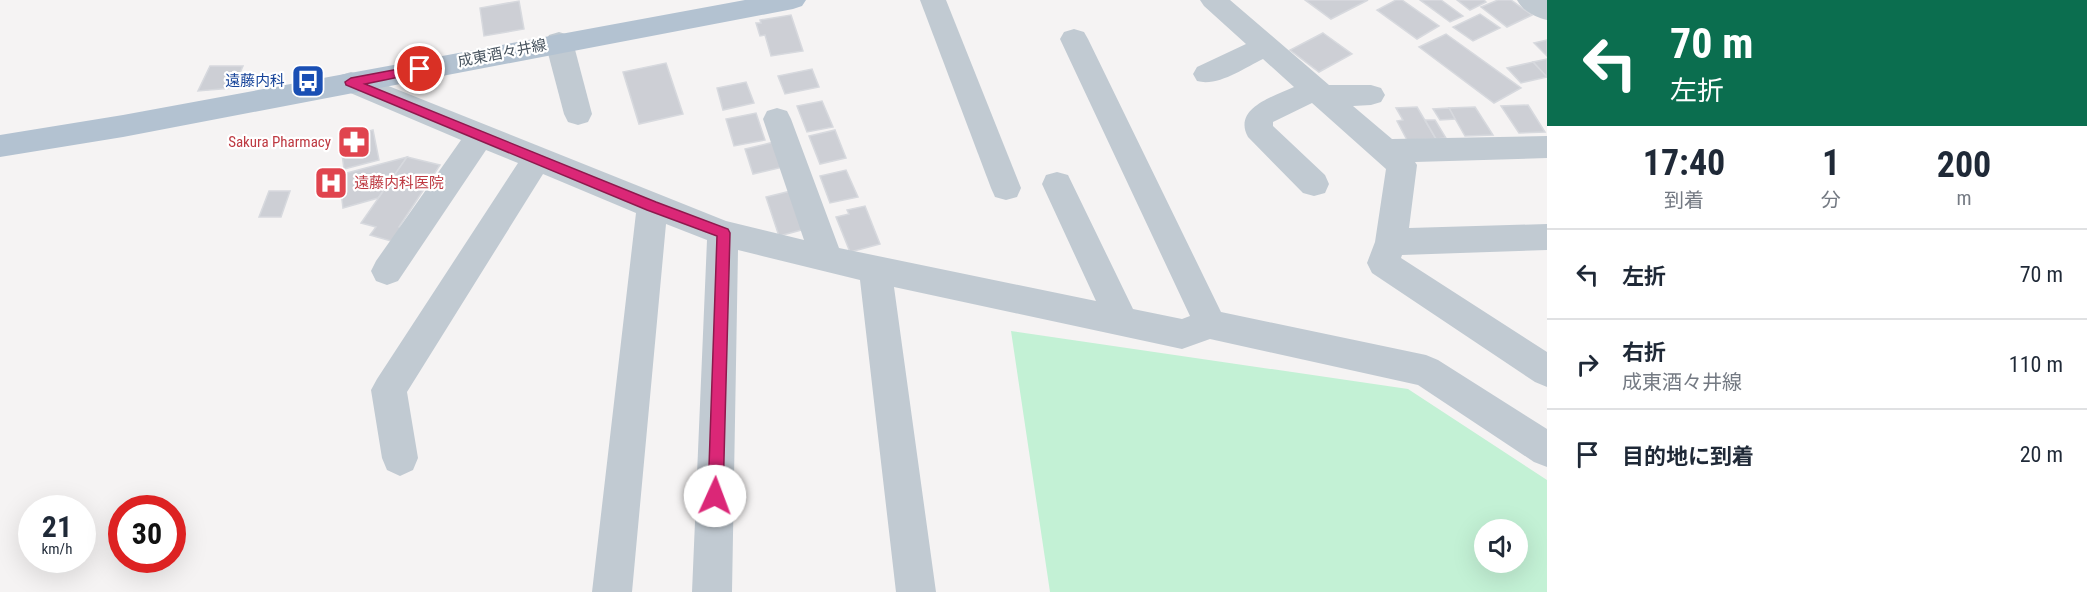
<!DOCTYPE html>
<html lang="ja">
<head>
<meta charset="utf-8">
<style>
  :root { --surface:#fff; --page:#f6f6f7; --text:#1f2937; --muted:#747a83; --line:#e0e1e3 }
  body { margin:0; font-family:"Roboto Condensed","Noto Sans JP",sans-serif; background:var(--page); color:var(--text); height:100vh; display:flex; flex-direction:column; font-size:22px; white-space:nowrap }
  * { box-sizing:border-box; margin:0 }
  p { font-size:20px; color:var(--muted) }
  .icon { flex:none; width:33px; height:33px; fill:none; stroke:currentColor; stroke-width:2; stroke-linecap:round; stroke-linejoin:round }
  .map { position:relative; flex:1; overflow:hidden }
  .sheet { display:flex; flex-direction:column; background:var(--surface); width:540px }
  .sheet>* { flex:none }
  .guide { background:#0b6e4f; color:#fff; overflow:hidden }
  .fabs { position:absolute; left:1474px; top:519px; display:grid; gap:12px }
  .fabs a { display:grid; place-items:center; width:54px; height:54px; border-radius:50%; background:var(--surface); box-shadow:0 6px 24px #0002; font-size:30px }
  .speed { position:absolute; left:18px; top:495px; display:flex; gap:12px; font-size:30px; font-weight:700; text-align:center }
  .speed>* { display:grid; place-content:center; width:78px; height:78px; border-radius:50%; background:var(--surface); box-shadow:0 6px 24px #0002; line-height:1 }
  .speed small { font-size:15px; font-weight:400 }
  .speed .limit { border:9px solid #d22; background:#fff; color:#111 }
  .pin { position:absolute; display:grid; place-items:center; width:51px; height:51px; color:#fff; margin:-26px; border:3px solid #fff; border-radius:50%; box-shadow:0 2px 6px #0007 }
  .me { position:absolute; width:66px; margin:-33px; rotate:2deg; stroke-linejoin:round; filter:drop-shadow(0 0 4px #0008) }
  .turn { display:flex; align-items:center; gap:21px; height:126px; padding:0 24px; font-size:27px }
  .turn .icon { width:78px; height:78px; stroke-width:2.5 }
  .turn b { display:block; font-size:42px; line-height:51px }
  .eta { display:flex; justify-content:space-evenly; align-items:center; height:102px; text-align:center }
  .eta b { font-size:36px; font-weight:700; line-height:42px }
  ul { padding:0; list-style:none }
  li { display:flex; align-items:center; gap:18px; height:90px; padding:0 24px; border-top:2px solid var(--line) }
  li div { flex:1 }
  li b { display:block; font-size:22px }
  li em { font-style:normal }
  main { display:flex; flex:1; min-height:0 }
  .map>svg:first-child { display:block }
  .green { fill:#c3f1d5; fill-rule:evenodd }
  .building { fill:#cdcfd5; stroke:#d7d9de; stroke-width:1.5 }
  .lines { fill:none; stroke-linecap:round; stroke-linejoin:round }
  .minor { fill:#c1cad2; fill-rule:evenodd }
  .major { fill:#b3c2d1; fill-rule:evenodd }
  .route { fill:#db2777; stroke:#8e194d; stroke-width:1.5 }
  .labels { text-anchor:middle; dominant-baseline:central; stroke-width:4.5; stroke-linejoin:round; paint-order:stroke }
  .street-label { font-size:15px; fill:#4a5661; stroke:#fff }
  .transit-label { font-size:15px; fill:#164399; stroke:#fff; text-anchor:end }
  .health-label { font-size:15px; fill:#be3a42; stroke:#fff; text-anchor:end }
</style>
</head>
<body>
<main>
<div class="map">
<svg width="1547" height="592" viewBox="0 0 1547 592">
  <rect width="100%" height="100%" fill="#f5f3f3"/>
  <path class="green" d="M1011 331 1408 389 1547 480V592H1050ZM1485 530H1518V562H1485Z"/>
  <g class="building">
    <path d="M1305 0H1368L1331 19Z"/>
    <path d="M1396 0H1402L1439 26 1417 39 1377 10Z"/>
    <path d="M1420 0H1441L1463 16 1450 22Z"/>
    <path d="M1457 0H1484L1486 2 1470 10Z"/>
    <path d="M1498 0H1511L1532 15 1507 27 1481 7Z"/>
    <path d="M519 1 524 29 484 36 480 8Z"/>
    <path d="M1480 14 1500 28 1473 41 1453 27Z"/>
    <path d="M791 15 803 51 771 56 765 35 760 36 756 23H761L760 20Z"/>
    <path d="M1323 33 1352 54 1319 72 1290 50Z"/>
    <path d="M1446 34 1521 88 1494 103 1419 47Z"/>
    <path d="M1547 40V56L1534 43Z"/>
    <path d="M1547 59V77L1533 62Z"/>
    <path d="M1533 62 1547 77 1521 83 1507 68Z"/>
    <path d="M666 63 683 114 639 124 623 72Z"/>
    <path d="M210 66H243L233 88 198 91Z"/>
    <path d="M812 69 819 87 785 94 778 76Z"/>
    <path d="M746 82 754 103 723 110 717 88Z"/>
    <path d="M822 101 833 127 807 132 797 106Z"/>
    <path d="M1528 105 1545 132 1519 133 1501 106Z"/>
    <path d="M1417 107 1436 139 1407 140 1397 121 1403 120 1396 108Z"/>
    <path d="M1475 107 1493 135 1465 136 1449 108Z"/>
    <path d="M1449 108 1455 119 1440 120 1433 109Z"/>
    <path d="M756 113 765 140 734 146 726 119Z"/>
    <path d="M1425 120H1435L1446 138 1436 139Z"/>
    <path d="M373 130 379 160 344 169 340 139Z"/>
    <path d="M835 130 846 158 820 164 809 136Z"/>
    <path d="M774 142 783 167 753 174 745 149Z"/>
    <path d="M407 157 378 198 343 208 339 175Z"/>
    <path d="M407 157 440 165 399 227 407 230 398 243 370 235 376 227 361 223Z"/>
    <path d="M846 170 858 197 830 203 820 176Z"/>
    <path d="M339 175 340 187 330 190 322 188 324 181Z"/>
    <path d="M795 190 809 228 779 236 766 197Z"/>
    <path d="M269 191H290L281 217H259Z"/>
    <path d="M865 206 880 244 850 252 836 217 849 214 847 210Z"/>
  </g>
  <g class="lines">
    <g class="minor">
      <path d="M920 0H946L1021 188 1017 197 1006 200 995 197 991 188Z"/>
      <path d="M1200 0H1230L1329 85H1371L1381 88 1385 95 1381 102 1371 105 1353 106 1392 139 1547 136V158L1415 162 1417 165 1409 228 1547 224V250L1402 255 1401 258 1547 352V387L1535 382 1372 273 1367 263 1375 242 1386 169 1312 103 1273 122V126L1325 175 1329 184 1325 193 1314 196 1303 193 1248 137C1232 108 1275 96 1294 87L1263 59C1244 68 1218 87 1197 81L1193 74 1197 67 1246 44 1204 6Z"/>
      <path d="M1517 0H1547V20C1535 17 1523 11 1517 0Z"/>
      <path d="M1074 29 1084 32 1088 39 1221 312 1426 355 1438 360 1547 429V467L1534 462 1418 385 1210 339 1182 349 894 287 936 592H896L860 280 738 250 732 592H692L707 240 666 224 632 592H592L636 213 543 174 407 392 418 458 413 470 400 476 387 470 382 458 371 390 377 379 518 163 486 150 398 281 387 285 376 281 371 271 376 261 461 140 341 89 337 82 341 75 351 72 361 75 726 221 804 240 763 119 767 111 777 108 787 111 791 119 839 248 1096 301 1042 184 1046 175 1057 172 1068 175 1133 309 1182 319 1190 316 1060 39 1064 32Z"/>
      <path d="M559 32 569 35 573 42 592 114 588 122 578 125 568 122 564 114 545 42 549 35Z"/>
    </g>
    <path class="major" d="M745 0H806L802 6 793 9 123 137 0 157V135L123 115Z"/>
  </g>
  <path class="route" d="M420 65 424 66V72L365 84 656 202 728 229 730 233 723 496 721 502 715 504 710 502 708 496 717 236 647 210 346 85 345 82 351 78Z"/>
  <defs>
    <g id="bus-square" transform="scale(1.725)"><rect x="-9" y="-9" width="18" height="18" rx="4" fill="#1a4fb4" stroke="#fff"/><path d="M-5-6H5V4H4V6H2V4H-2V6H-4V4H-5ZM-3.5-4V0h7V-4ZM-3.5 1.2v1.5H-2V1.2ZM2 1.2v1.5H3.5V1.2Z" fill="#fff"/></g>
    <g id="pharmacy-square" transform="scale(1.725)"><rect x="-9" y="-9" width="18" height="18" rx="4" fill="#e0444e" stroke="#fff"/><path d="M-2-6h4v4h4v4h-4v4h-4v-4h-4v-4h4Z" fill="#fff"/></g>
    <g id="hospital-square" transform="scale(1.725)"><rect x="-9" y="-9" width="18" height="18" rx="4" fill="#e0444e" stroke="#fff"/><path d="M-5-5h3v3.5h4V-5h3V5h-3V1.5h-4V5h-3Z" fill="#fff"/></g>
  </defs>
  <g fill-rule="evenodd">
    <use href="#bus-square" x="308" y="81"/>
    <use href="#pharmacy-square" x="354" y="142"/>
    <use href="#hospital-square" x="331" y="183"/>
  </g>
  <g class="labels">
    <g class="street-label">
      <text transform="translate(502 53) rotate(-11)">成東酒々井線</text>
    </g>
    <g class="transit-label">
      <text x="285" y="81">遠藤内科</text>
    </g>
    <g class="health-label">
      <text x="331" y="142">Sakura Pharmacy</text>
      <text x="354" y="183" text-anchor="start">遠藤内科医院</text>
    </g>
  </g>
</svg>
<div class="fabs">
<a><svg class="icon" aria-label="sound" viewBox="0 0 24 24"><path d="M4 9h4l5-4v14l-5-4H4zM17 9q2 3 0 6"/></svg></a>
</div>
<div class="speed"><div>21<small>km/h</small></div><div class="limit">30</div></div>
<div class="pin" style="left:420px;top:69px;background:#d93025"><svg class="icon" aria-label="arrive" viewBox="0 0 24 24"><path d="M6 21V4h12l-3 4 3 4H6"/></svg></div>
<svg class="me" style="left:715px;top:496px" viewBox="-20 -20 40 40"><circle r="19" fill="#fff"/><path d="M0-13L10 11 0 6-10 11z" fill="#db2777"/></svg>
</div>
<section class="sheet">
<div class="guide">
<div class="turn"><svg class="icon" aria-label="left" viewBox="0 0 24 24"><path d="M17 20v-9H6M10 6l-5 5 5 5"/></svg><div><b>70 m</b>左折</div></div>
</div>
<div class="eta">
<div><b>17:40</b><p>到着</p></div>
<div><b>1</b><p>分</p></div>
<div><b>200</b><p>m</p></div>
</div>
<ul>
<li><svg class="icon" aria-label="left" viewBox="0 0 24 24"><path d="M17 20v-9H6M10 6l-5 5 5 5"/></svg><div><b>左折</b></div><em>70 m</em></li>
<li><svg class="icon" aria-label="right" viewBox="0 0 24 24"><path d="M7 20v-9h11M14 6l5 5-5 5"/></svg><div><b>右折</b><p>成東酒々井線</p></div><em>110 m</em></li>
<li><svg class="icon" aria-label="arrive" viewBox="0 0 24 24"><path d="M6 21V4h12l-3 4 3 4H6"/></svg><div><b>目的地に到着</b></div><em>20 m</em></li>
</ul>
</section>
</main>
</body>
</html>
